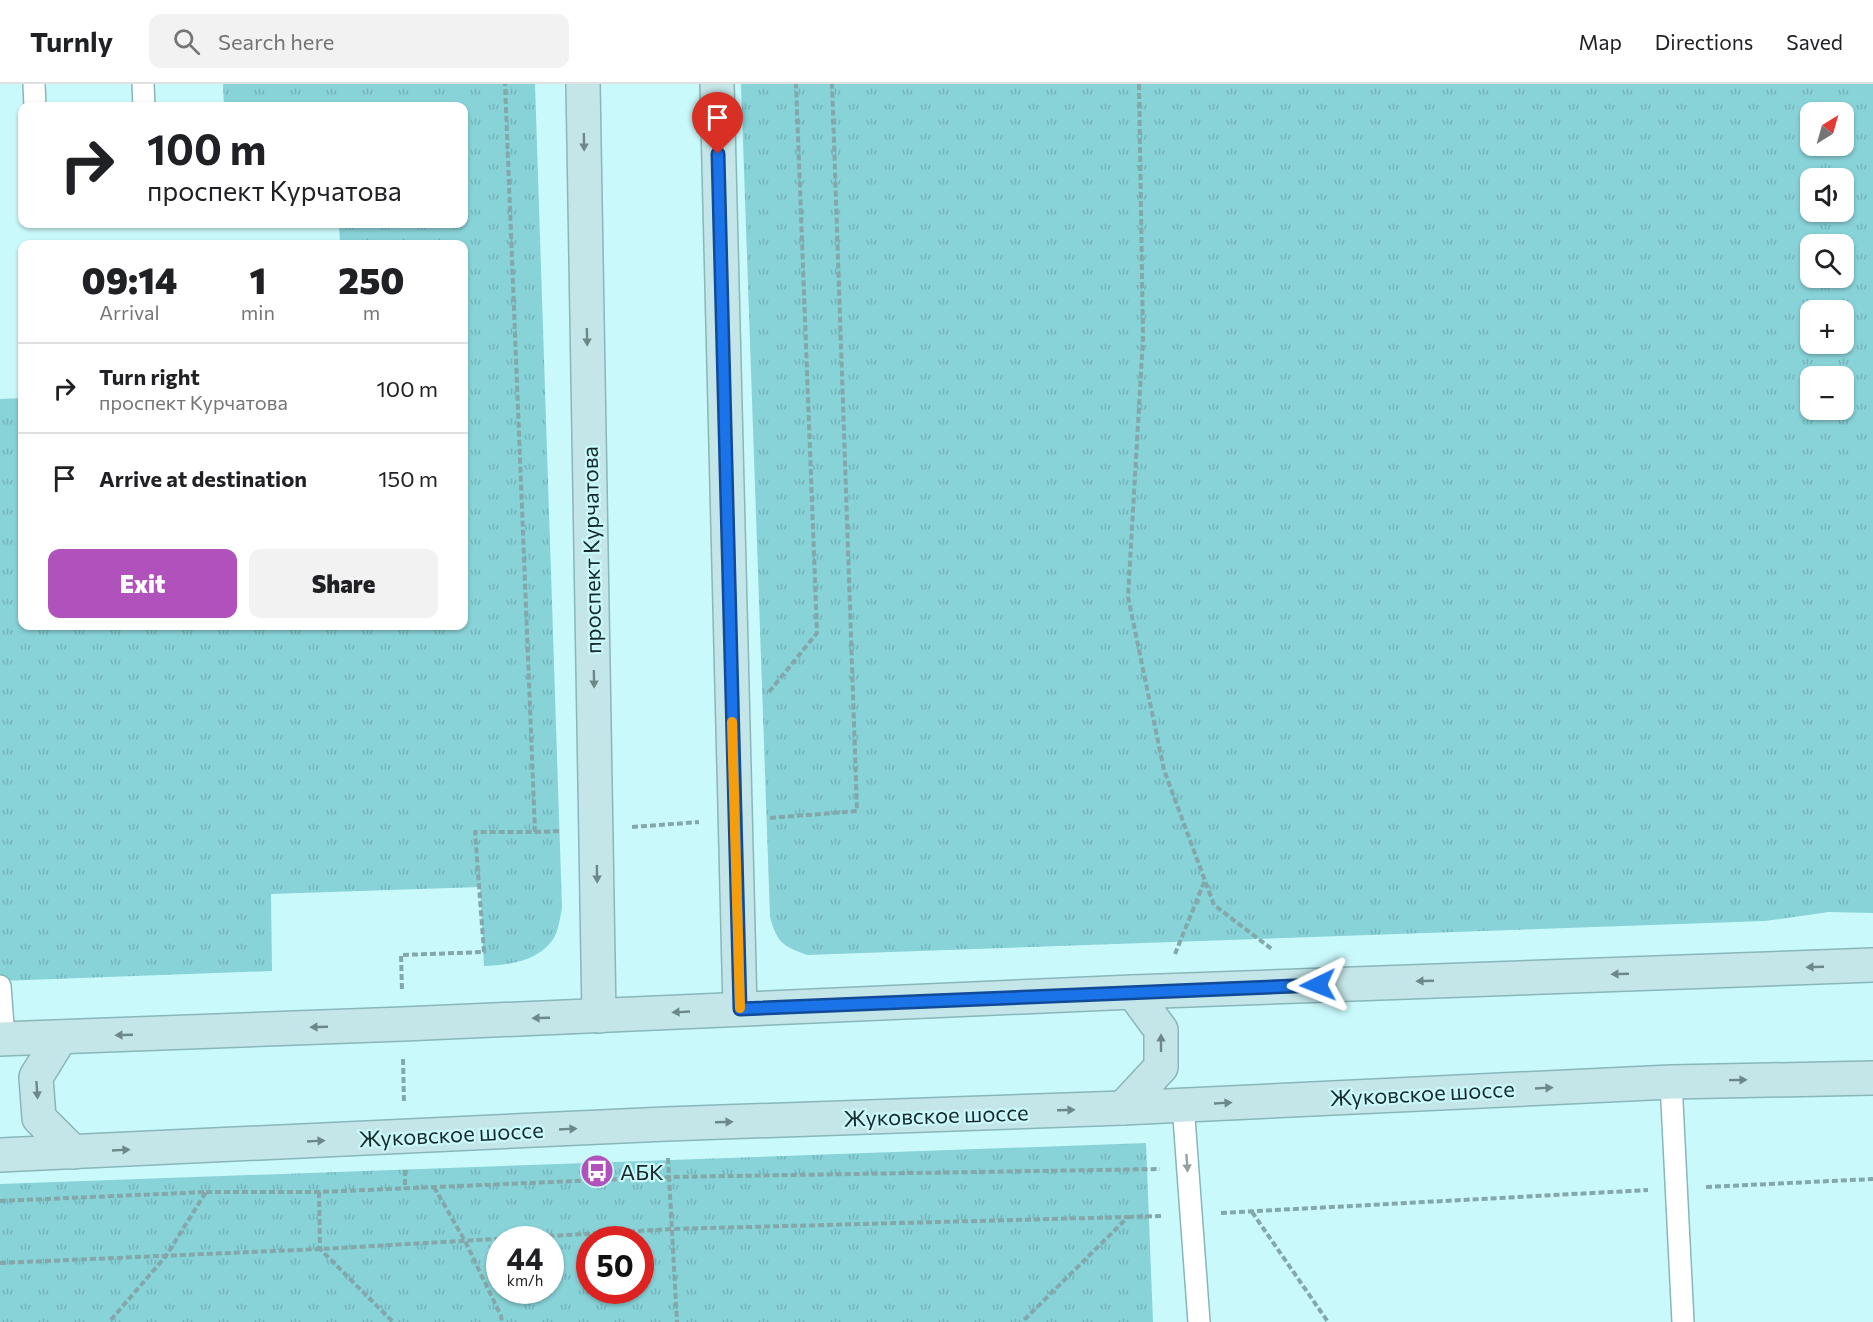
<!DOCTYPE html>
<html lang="en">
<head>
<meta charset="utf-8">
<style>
  :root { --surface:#fff; --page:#f2f2f2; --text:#202124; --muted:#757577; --line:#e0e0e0; --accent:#b152bc }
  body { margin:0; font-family:Commissioner,sans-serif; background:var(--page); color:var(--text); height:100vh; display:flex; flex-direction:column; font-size:22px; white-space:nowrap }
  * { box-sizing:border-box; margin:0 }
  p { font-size:20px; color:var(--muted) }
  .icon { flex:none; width:33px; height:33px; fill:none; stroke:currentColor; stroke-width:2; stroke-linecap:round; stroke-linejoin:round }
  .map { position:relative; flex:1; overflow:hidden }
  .panel { position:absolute; left:18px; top:156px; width:450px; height:390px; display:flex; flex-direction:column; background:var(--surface); border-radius:12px; box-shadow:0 2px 4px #0004 }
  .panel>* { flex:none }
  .banner { position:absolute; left:18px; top:18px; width:450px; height:126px; border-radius:12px; box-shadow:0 2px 4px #0004; background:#fff; color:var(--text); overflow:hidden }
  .needle { width:39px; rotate:37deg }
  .buttons { position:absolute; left:1800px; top:18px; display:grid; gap:12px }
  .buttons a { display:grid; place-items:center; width:54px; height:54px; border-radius:12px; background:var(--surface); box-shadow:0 2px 4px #0004; font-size:30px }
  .speed { position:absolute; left:486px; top:1142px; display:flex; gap:12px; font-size:30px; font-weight:700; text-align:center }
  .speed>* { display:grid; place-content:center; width:78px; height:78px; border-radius:50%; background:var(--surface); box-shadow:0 2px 4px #0004; line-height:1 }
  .speed small { font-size:15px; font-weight:400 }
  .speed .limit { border:9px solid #d22; background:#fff; color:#111 }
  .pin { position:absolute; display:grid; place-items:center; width:51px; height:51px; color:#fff; margin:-62px -26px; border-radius:50% 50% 50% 0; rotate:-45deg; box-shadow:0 0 6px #0007 }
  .pin .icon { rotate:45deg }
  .me { position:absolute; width:66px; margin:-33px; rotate:268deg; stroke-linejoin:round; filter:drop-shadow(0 0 4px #0008) }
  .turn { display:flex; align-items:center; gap:21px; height:126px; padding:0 30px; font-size:27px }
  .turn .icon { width:78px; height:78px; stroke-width:2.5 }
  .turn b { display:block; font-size:42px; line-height:51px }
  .eta { display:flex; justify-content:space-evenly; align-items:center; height:102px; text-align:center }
  .eta b { font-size:36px; font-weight:800; line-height:42px }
  .cta { display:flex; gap:12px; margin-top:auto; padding:12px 30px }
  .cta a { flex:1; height:69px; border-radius:12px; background:var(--accent); color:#fff; font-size:24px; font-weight:800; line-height:69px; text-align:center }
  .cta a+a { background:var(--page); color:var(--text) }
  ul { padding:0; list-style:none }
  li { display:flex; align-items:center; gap:18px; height:90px; padding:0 30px; border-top:2px solid var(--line) }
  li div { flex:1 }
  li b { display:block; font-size:22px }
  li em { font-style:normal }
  header { display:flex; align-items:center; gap:36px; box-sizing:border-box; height:84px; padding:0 30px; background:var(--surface); border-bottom:2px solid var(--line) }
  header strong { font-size:28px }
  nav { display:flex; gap:33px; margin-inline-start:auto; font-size:21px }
  .search { width:420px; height:54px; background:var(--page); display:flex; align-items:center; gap:15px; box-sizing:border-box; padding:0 21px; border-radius:12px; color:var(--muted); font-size:22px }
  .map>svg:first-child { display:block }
  .grass { fill:url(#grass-tufts); fill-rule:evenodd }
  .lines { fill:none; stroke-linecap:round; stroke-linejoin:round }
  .lane-casing { stroke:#88b6b9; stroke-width:24 }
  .secondary-casing { stroke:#88b6b9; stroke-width:36 }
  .path { stroke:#84a7aa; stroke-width:4; stroke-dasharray:6 3; stroke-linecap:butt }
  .lane { stroke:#fff; stroke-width:21 }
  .secondary { stroke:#c5e6e8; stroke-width:33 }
  .oneway { fill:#6e888a }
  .oneway2 { fill:#979fa0 }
  .route-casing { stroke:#114b97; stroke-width:15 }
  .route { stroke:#1a73e8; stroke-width:10 }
  .slow { stroke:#f59e0b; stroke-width:10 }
  .labels { text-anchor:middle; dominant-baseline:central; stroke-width:4.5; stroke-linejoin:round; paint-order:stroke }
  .street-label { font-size:22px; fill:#17292b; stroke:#caf9fc }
  .poi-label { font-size:22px; fill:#17292b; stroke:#caf9fc; text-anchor:start }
</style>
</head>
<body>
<header>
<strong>Turnly</strong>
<div class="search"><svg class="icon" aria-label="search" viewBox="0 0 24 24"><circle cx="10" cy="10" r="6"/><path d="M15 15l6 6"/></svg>Search here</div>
<nav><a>Map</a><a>Directions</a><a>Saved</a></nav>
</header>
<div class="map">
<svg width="1873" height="1238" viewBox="0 0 1873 1238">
  <defs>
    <pattern id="grass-tufts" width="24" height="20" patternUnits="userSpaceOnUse" patternTransform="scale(1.5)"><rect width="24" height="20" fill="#88d3d8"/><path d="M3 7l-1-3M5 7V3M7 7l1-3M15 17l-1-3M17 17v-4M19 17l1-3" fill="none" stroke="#75b5ba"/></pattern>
  </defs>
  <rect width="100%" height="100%" fill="#caf9fc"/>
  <g class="grass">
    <path d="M223 0H535L562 824C560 833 559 844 555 852 541 877 510 881 484 882L480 803 271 810 272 887 0 897V315L22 314V542H464V160H340L339 140H464V22H224Z"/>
    <path d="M741 0H1873V829L1829 828 1765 837 807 871C782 862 777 858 770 833ZM1810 28H1844V62H1810ZM1810 94H1844V128H1810ZM1810 160H1844V194H1810ZM1810 226H1844V260H1810ZM1810 292H1844V326H1810Z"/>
    <path d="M1146 1059 1153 1238H0V1100ZM500 1155H550V1206H500ZM590 1155H640V1206H590Z"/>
  </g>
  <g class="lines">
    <g class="lane-casing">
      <g id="lane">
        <path d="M34 0 35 22"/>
        <path d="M143 0 144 22"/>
        <path d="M0 902 4 955"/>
        <path d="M1671 998 1683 1238"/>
        <path d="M1183 1020 1199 1238"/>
      </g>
    </g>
    <g class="secondary-casing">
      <g id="secondary">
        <path d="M583 0 599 932"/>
        <path d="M717 0 740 925"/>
        <path d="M60 954 36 993 39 1034 73 1068"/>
        <path d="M0 955 403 940 1133 908 1873 881"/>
        <path d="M1123 1024 1161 983V946L1133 908"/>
        <path d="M0 1071 666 1040 1123 1024 1671 998 1873 994"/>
      </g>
    </g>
    <g class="path">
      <path d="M1139 0 1143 254 1128 513 1164 686 1214 821 1273 866"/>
      <path d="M769 608 817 549 796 0"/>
      <path d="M770 734 857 727 832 0"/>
      <path d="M632 743 699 738"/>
      <path d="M535 748 562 747"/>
      <path d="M1175 870 1205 796"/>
      <path d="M402 905 401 871 484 868 475 748H535L505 0"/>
      <path d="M403 975 404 1018"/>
      <path d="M668 1074 677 1238"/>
      <path d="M405 1086V1105"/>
      <path d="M434 1103 465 1157 501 1232 502 1238"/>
      <path d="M1706 1103 1873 1095"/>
      <path d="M206 1108H319L669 1093 1160 1085"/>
      <path d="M319 1108 320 1165 393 1238"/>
      <path d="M0 1117 206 1108 166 1172 109 1238"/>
      <path d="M1252 1128 1328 1238"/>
      <path d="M1221 1129 1648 1106"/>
      <path d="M1128 1133 1162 1132"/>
      <path d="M0 1179 320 1165 672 1145 1128 1133 1022 1238"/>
    </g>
    <use href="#lane" class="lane"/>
    <use href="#secondary" class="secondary"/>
  </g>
  <defs><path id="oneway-solid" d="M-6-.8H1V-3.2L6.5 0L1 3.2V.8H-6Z" transform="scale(1.5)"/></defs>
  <g class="oneway">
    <use href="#oneway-solid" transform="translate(584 58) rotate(89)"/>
    <use href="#oneway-solid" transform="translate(587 253) rotate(89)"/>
    <use href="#oneway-solid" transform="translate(594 595) rotate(89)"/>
    <use href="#oneway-solid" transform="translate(597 790) rotate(89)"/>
    <use href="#oneway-solid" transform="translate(1815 883) rotate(178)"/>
    <use href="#oneway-solid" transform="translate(1620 890) rotate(178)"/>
    <use href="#oneway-solid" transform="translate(1425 897) rotate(178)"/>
    <use href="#oneway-solid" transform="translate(681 928) rotate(177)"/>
    <use href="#oneway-solid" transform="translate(541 934) rotate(178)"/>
    <use href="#oneway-solid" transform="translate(319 943) rotate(178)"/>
    <use href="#oneway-solid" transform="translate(124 951) rotate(178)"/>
    <use href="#oneway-solid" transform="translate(1161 959) rotate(-90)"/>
    <use href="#oneway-solid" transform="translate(1738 996) rotate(-1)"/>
    <use href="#oneway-solid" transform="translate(1544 1004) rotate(-3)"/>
    <use href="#oneway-solid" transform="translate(37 1006) rotate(86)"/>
    <use href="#oneway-solid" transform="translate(1223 1019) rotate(-3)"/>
    <use href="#oneway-solid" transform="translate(1066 1026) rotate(-2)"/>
    <use href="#oneway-solid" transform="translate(724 1038) rotate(-2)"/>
    <use href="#oneway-solid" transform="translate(568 1045) rotate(-3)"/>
    <use href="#oneway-solid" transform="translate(316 1057) rotate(-3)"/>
    <use href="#oneway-solid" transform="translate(121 1066) rotate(-3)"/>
  </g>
  <use class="oneway2" href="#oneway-solid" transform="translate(1187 1079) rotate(86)"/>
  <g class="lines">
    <g class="route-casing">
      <path id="route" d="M718 70 740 925 1318 901"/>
    </g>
    <use href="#route" class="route"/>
    <path class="slow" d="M732 638 740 924"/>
  </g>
  <defs>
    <g id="bus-disc" transform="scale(1.725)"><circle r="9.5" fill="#b152bc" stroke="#caf9fc"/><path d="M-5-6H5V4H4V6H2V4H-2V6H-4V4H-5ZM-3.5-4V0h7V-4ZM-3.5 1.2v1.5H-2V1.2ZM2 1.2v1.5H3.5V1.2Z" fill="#fff"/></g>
  </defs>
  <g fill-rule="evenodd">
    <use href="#bus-disc" x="597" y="1087"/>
  </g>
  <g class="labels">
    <g class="street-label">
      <text transform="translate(591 466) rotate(-91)">проспект Курчатова</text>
      <text transform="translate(1422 1009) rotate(-3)">Жуковское шоссе</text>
      <text transform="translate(936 1031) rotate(-2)">Жуковское шоссе</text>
      <text transform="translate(451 1050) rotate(-3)">Жуковское шоссе</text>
    </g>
    <g class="poi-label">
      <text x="620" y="1087">АБК</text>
    </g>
  </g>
</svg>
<div class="buttons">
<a><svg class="needle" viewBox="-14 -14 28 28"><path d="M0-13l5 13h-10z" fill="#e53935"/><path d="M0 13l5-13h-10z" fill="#757577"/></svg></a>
<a><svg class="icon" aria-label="sound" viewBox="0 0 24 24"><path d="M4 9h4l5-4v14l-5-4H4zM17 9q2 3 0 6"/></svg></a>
<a><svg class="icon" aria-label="search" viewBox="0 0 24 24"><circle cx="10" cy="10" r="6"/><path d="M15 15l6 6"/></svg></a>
<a>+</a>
<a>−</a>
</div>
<div class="speed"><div>44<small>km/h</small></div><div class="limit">50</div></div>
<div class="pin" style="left:718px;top:70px;background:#d93025"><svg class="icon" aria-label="arrive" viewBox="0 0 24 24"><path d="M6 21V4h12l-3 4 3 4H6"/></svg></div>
<svg class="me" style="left:1318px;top:901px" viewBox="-20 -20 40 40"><path d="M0-17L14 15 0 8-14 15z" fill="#1a73e8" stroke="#fff" stroke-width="4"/></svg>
<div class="banner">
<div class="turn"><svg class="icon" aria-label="right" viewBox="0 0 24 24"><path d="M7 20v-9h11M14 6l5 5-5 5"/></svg><div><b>100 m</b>проспект Курчатова</div></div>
</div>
<section class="panel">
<div class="eta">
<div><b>09:14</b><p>Arrival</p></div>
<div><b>1</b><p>min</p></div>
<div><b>250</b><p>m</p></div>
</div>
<ul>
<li><svg class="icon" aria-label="right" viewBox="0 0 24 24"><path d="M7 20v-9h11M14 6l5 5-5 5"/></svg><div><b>Turn right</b><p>проспект Курчатова</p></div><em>100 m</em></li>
<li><svg class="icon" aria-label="arrive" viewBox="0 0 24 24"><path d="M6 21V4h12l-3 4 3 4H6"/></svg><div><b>Arrive at destination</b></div><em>150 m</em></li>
</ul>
<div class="cta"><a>Exit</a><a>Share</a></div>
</section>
</div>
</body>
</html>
